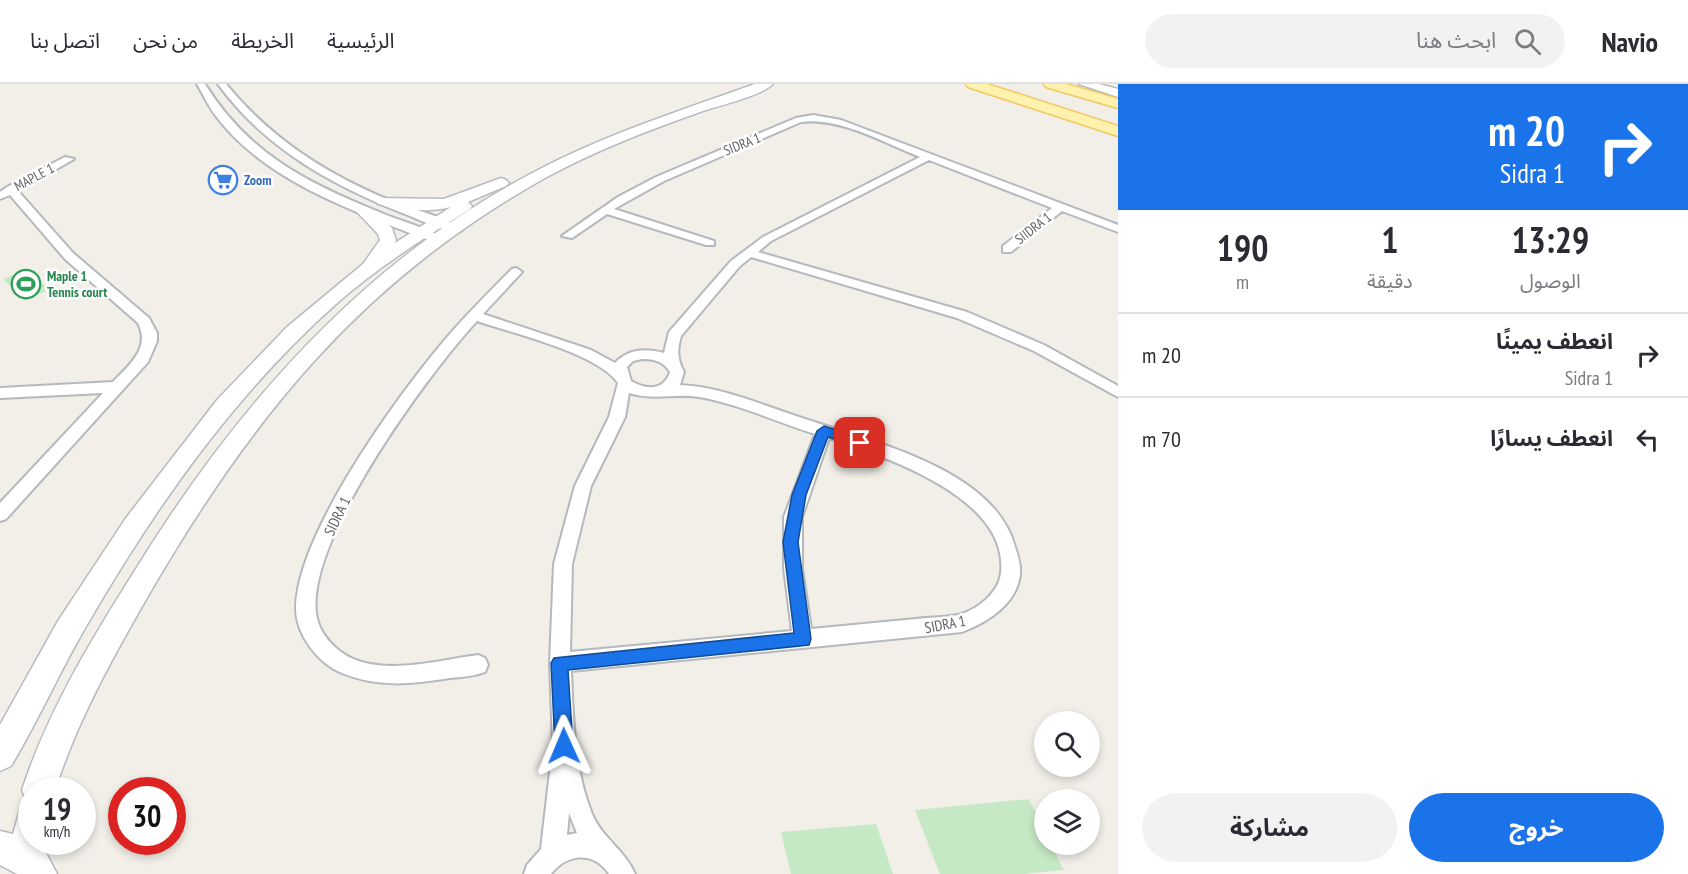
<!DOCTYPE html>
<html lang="ar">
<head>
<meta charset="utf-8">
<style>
  :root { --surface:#fff; --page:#f2f2f3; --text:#2b2b33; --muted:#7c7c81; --line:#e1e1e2; --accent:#1a73e8 }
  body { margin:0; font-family:"PT Sans Narrow","Noto Sans Arabic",sans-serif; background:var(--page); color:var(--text); direction:rtl; height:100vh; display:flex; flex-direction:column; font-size:22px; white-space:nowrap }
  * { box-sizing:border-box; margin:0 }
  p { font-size:20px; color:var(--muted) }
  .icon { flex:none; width:33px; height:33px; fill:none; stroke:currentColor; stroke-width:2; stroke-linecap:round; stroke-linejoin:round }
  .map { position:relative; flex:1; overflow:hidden; direction:ltr }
  .sheet { display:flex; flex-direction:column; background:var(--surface); width:570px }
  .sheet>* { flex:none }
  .top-card { background:#1a73e8; color:#fff; overflow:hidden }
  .buttons { position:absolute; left:1034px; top:627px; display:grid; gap:12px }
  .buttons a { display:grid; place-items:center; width:66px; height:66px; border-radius:50%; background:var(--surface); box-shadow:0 3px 9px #0003; font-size:30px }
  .speed { position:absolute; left:18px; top:693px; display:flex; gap:12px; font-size:30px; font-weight:700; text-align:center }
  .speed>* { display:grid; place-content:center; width:78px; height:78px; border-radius:50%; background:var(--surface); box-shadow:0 3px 9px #0003; line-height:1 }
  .speed small { font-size:15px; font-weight:400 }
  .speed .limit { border:9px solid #d22; background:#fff; color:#111 }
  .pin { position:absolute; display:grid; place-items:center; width:51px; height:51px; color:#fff; margin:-26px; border-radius:12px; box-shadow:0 3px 9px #0006 }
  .me { position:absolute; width:66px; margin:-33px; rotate:359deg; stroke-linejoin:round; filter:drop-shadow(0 0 4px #0008) }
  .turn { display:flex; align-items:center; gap:21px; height:126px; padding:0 24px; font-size:27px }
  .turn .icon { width:78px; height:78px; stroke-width:2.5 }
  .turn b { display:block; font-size:42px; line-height:51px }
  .eta { display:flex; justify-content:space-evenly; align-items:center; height:102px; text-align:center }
  .eta b { font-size:36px; font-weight:700; line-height:42px }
  .button { display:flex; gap:12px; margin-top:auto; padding:12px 24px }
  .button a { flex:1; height:69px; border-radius:36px; background:var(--accent); color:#fff; font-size:24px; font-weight:700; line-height:69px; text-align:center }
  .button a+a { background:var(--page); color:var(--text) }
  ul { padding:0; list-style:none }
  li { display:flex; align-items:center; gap:18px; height:84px; padding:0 24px; border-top:2px solid var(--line) }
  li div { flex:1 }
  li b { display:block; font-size:22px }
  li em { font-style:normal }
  header { display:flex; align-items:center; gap:36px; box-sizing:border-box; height:84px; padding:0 30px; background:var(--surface); border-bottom:2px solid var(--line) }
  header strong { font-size:28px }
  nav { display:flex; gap:33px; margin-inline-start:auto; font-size:21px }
  .search { width:420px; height:54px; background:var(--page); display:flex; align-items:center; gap:15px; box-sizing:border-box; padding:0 21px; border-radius:33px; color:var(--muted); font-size:22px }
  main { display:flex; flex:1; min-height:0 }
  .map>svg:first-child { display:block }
  .green { fill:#c5e8c5 }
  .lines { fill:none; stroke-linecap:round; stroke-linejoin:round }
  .street-casing { stroke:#b5b8bc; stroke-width:4 }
  .secondary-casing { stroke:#b6babf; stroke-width:3 }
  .primary-casing { stroke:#f2c960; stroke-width:3 }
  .street { fill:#fff; fill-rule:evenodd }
  .secondary { fill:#fff; fill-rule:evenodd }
  .primary { fill:#fff2af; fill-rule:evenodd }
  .route { fill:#1a73e8; stroke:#114b97; stroke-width:1.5 }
  .labels { text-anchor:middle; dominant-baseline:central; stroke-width:5; stroke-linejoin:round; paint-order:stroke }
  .far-street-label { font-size:14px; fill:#5f6368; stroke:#fff }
  .far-shop-label { font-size:14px; font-weight:bold; fill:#366cbe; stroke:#fff; text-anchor:start }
  .far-leisure-label { font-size:14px; font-weight:bold; fill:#27864d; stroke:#fff; text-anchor:start }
  .street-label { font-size:15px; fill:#5f6368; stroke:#fff }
</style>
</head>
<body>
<header>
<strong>Navio</strong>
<div class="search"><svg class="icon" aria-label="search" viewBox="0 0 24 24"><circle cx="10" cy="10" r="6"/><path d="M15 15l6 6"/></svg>ابحث هنا</div>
<nav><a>الرئيسية</a><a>الخريطة</a><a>من نحن</a><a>اتصل بنا</a></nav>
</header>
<main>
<section class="sheet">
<div class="top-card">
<div class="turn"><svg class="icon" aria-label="right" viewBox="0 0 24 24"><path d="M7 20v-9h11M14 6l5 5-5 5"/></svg><div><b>20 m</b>Sidra 1</div></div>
</div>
<div class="eta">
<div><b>13:29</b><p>الوصول</p></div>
<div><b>1</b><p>دقيقة</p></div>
<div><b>190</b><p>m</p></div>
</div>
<ul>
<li><svg class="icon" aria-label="right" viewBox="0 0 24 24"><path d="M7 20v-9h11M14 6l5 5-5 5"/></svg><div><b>انعطف يمينًا</b><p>Sidra 1</p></div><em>20 m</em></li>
<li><svg class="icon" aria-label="left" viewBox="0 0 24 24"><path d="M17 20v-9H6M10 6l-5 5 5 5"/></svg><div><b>انعطف يسارًا</b></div><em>70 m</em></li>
</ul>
<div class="button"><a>خروج</a><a>مشاركة</a></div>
</section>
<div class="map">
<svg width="1118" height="790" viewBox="0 0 1118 790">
  <rect width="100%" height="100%" fill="#f1efe8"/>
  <g class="green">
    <path d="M28 185 49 206 24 216 3 195Z"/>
    <path d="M1029 715 1044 746V760L1051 761 1064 786 1023 790H940L915 726Z"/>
    <path d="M876 740 893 790H791L781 748Z"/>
  </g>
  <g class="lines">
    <g class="street-casing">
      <g id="street">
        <path d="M197 0H205C248 69 305 98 379 128 396 136 433 145 446 157L436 159C360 129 267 100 216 32 208 22 203 10 197 0Z"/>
        <path d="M218 0H226C272 56 328 91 394 118 412 125 449 134 462 146L456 149C437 144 418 135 400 128 328 99 264 63 218 0Z"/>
        <path d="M813 31 841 36 1118 141V148L1062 127 1011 168H1003V162L1052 124 929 76 771 157 758 168 967 228 1044 261 1118 302V313L1034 267 957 234 751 173 739 183 681 252C677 266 677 275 684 288L680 301C722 303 762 321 802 334 869 357 994 384 1015 463 1018 472 1021 481 1020 490 1017 520 988 538 962 548L571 587C573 635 574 685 592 730 602 754 625 766 635 790H609C594 767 567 769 551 790H524L527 781 541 765 553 662 550 579 554 480 575 402 609 333 618 299C598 269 512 249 477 237 427 291 307 455 316 529 318 548 334 566 351 574 388 591 439 576 478 571L485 574 488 581 485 588C474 592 462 593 450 594 413 600 378 604 342 589 319 580 297 552 296 526 295 453 396 314 443 258 464 233 488 209 512 185L516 184 522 188 483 230 591 266 615 279C628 265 645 264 664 269L669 248 731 177 763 153 920 73C884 59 840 33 801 38L664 97 614 125 714 157V161H706L607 130 572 154 562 152 618 113 656 93 796 34ZM642 275C654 275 663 277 670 288 664 307 646 306 631 297L627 283 633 277ZM629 309C653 317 675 309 699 313 739 320 777 338 815 350L784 433V484L792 547 570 568 572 480 591 402 625 333ZM829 354C885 373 1009 413 1001 489 999 508 979 524 962 530 948 534 931 533 916 535 881 538 846 542 811 545L802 484V433ZM569 729 577 749 567 751Z"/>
        <path d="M65 73 74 75 18 107 73 169 149 234 157 249V257L148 278 6 435 0 437V419L103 309 0 314V304L113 298C129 281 151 264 138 239L65 175 10 111 0 115V108L7 103Z"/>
      </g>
    </g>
    <g class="secondary-casing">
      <g id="secondary">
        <path d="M755 0H773C759 13 719 21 700 28 647 47 594 67 545 94 362 196 251 334 148 512 112 575 77 637 55 706H32V719L27 718 22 706C49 624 93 553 139 480 239 319 367 174 538 86 607 50 682 26 755 0Z"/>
        <path d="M1079 0H1099L1118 5V13Z"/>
        <path d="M501 94 506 96 509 99 506 102 468 118 472 122 470 125C424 154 377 184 336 220 236 309 158 419 91 534 62 582 40 634 11 682L0 687V641L58 537 126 434 217 316 287 243 363 180 380 156 378 150 356 127 358 124H370L392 144 396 156 395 159 451 123C428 129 402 126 378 120L376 117 378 114 444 115Z"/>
        <path d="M32 721V758H46L45 767 57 790H17L0 781V747L13 750 20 726Z"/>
      </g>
    </g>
    <g class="primary-casing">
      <g id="primary">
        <path d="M966 0H987L1118 42V52L968 3Z"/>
        <path d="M1044 0H1066L1118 15V24L1046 3Z"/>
      </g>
    </g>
    <use href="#street" class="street"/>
    <use href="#secondary" class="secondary"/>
    <use href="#primary" class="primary"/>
  </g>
  <path class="route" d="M824 342 865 355 867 359 860 364 828 353 806 411 798 458 811 555 809 561 568 586 573 662 570 669 564 671 557 669 555 662 551 579 554 574 794 549 783 458 792 411 817 347Z"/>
  <defs>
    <g id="supermarket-ring" transform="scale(1.5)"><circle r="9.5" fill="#fff" stroke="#3f7fe0" stroke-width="1.5"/><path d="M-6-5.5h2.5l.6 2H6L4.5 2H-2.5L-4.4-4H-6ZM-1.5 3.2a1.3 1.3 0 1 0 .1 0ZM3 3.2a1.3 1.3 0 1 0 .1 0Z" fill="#3f7fe0"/></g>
    <g id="stadium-ring" transform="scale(1.5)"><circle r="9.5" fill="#fff" stroke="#2e9e5b" stroke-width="1.5"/><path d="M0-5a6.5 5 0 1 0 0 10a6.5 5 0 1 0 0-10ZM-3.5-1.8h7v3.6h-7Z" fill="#2e9e5b"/></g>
  </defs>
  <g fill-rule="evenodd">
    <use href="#supermarket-ring" x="223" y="96"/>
    <use href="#stadium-ring" x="26" y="200"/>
  </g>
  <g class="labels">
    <g class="far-street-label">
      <text transform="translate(742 60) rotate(-22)">SIDRA 1</text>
      <text transform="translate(34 93) rotate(-28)">MAPLE 1</text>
      <text transform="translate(1033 144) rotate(-38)">SIIDRA 1</text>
    </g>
    <g class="far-shop-label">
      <text x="244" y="96">Zoom</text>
    </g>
    <g class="far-leisure-label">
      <text x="47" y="192">Maple 1<tspan x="47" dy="16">Tennis court</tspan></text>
    </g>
    <g class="street-label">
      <text transform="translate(337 432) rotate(-64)">SIDRA 1</text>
      <text transform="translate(945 540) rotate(-11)">SIDRA 1</text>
    </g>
  </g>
</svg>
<div class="buttons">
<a><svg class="icon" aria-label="search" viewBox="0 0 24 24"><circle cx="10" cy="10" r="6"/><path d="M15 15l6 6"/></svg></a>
<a><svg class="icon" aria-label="layers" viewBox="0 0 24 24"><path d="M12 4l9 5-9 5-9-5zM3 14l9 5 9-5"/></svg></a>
</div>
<div class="speed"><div>19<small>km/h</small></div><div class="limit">30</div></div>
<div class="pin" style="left:860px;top:359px;background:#d93025"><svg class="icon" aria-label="arrive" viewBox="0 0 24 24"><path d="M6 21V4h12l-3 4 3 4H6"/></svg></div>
<svg class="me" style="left:564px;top:662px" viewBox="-20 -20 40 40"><path d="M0-17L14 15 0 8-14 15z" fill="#1a73e8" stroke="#fff" stroke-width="4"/></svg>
</div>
</main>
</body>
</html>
